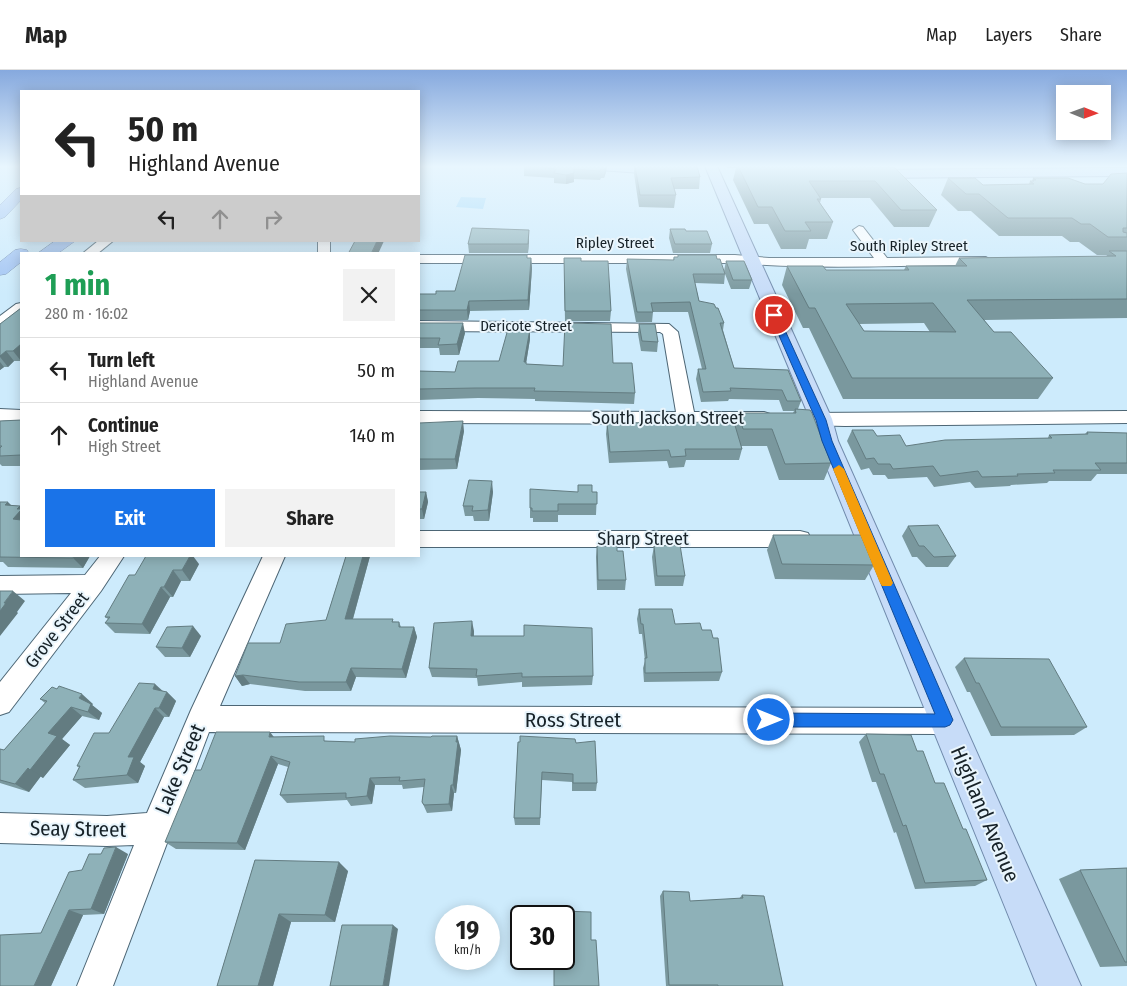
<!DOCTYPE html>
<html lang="en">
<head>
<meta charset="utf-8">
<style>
  :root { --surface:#fff; --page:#f2f2f2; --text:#222; --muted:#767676; --line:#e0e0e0; --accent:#1a73e8 }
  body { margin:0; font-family:"Fira Sans Condensed",sans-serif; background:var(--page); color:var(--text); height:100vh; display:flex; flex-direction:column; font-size:19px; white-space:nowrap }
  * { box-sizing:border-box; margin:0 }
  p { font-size:16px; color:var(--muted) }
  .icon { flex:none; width:28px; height:28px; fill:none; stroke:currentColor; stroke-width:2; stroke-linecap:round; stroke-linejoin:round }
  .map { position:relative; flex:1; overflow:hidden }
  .side { position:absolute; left:20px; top:182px; width:400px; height:305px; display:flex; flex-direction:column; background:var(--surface); border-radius:0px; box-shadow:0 2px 12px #0003 }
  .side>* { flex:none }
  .guide { position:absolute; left:20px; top:20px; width:400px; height:152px; border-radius:0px; box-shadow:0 2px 12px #0003; background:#fff; color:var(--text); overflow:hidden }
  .needle { width:32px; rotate:91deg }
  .buttons { position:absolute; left:1056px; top:15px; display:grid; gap:10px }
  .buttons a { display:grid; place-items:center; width:55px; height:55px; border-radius:0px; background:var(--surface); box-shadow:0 2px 12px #0003; font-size:25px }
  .speed { position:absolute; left:435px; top:835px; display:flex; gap:10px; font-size:25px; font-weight:700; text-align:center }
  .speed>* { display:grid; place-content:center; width:65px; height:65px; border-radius:50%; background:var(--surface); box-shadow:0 2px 12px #0003; line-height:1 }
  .speed small { font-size:12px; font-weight:400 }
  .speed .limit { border:2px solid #111; border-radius:8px; background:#fff; color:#111 }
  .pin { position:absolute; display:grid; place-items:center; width:42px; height:42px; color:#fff; margin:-21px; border:2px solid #fff; border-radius:50%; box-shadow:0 1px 5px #0007 }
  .me { position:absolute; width:55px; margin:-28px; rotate:90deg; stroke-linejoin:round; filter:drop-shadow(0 0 4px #0008) }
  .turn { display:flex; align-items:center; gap:18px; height:105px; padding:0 25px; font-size:22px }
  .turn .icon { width:65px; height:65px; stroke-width:2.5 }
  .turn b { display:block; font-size:35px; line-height:42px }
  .lanes { display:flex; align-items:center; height:48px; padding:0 25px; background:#0003; justify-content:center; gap:25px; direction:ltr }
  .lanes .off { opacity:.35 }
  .round { display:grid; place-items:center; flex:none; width:52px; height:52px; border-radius:0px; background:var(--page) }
  .headline { display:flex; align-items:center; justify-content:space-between; height:85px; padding:0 25px }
  h1 { font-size:30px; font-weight:700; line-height:38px; color:#1e9e55 }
  .button { display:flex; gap:10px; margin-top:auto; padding:10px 25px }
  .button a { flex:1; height:58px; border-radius:0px; background:var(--accent); color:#fff; font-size:20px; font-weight:700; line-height:58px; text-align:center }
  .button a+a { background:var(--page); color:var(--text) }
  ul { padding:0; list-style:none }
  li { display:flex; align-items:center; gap:15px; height:65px; padding:0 25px; border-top:1px solid var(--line) }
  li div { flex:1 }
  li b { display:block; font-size:19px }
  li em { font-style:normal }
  header { display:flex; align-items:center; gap:30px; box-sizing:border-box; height:70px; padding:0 25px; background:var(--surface); border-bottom:1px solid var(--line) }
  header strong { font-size:24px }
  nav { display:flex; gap:28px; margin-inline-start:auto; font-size:18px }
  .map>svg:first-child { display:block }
  .green { fill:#9fd8f9 }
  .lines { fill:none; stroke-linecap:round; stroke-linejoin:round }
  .minor-casing { stroke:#4d6675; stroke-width:2 }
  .major-casing { stroke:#718bac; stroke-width:2 }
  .highway-casing { stroke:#718bac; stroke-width:1 }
  .minor { fill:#fff; fill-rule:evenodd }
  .major { fill:#c7dcf8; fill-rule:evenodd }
  .highway { fill:#a2c4f3; fill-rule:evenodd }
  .wall { fill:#7a989e; fill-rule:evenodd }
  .shaded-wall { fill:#637c81 }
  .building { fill:#8eb1b8; stroke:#637c81; fill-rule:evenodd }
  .route { fill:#1a73e8; stroke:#114b97 }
  .slow { fill:#f59e0b }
  .labels { text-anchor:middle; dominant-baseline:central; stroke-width:4; stroke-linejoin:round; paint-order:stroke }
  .far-street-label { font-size:15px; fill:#172228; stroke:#e9f5fc }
  .street-label { font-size:18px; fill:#172228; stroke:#e9f5fc }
  .near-street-label { font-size:21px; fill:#172228; stroke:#e9f5fc }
</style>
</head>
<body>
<header>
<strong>Map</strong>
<nav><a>Map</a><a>Layers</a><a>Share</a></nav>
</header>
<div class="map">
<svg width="1127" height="916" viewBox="0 0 1127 916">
  <rect width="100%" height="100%" fill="#cdebfc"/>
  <path class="green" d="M461 127 486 128 483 139 456 137Z"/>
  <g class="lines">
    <g class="minor-casing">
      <g id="minor">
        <path d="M859 156 863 157 887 188 986 187 993 191 986 195C903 195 818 200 735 193H419V185H735L769 188H874L853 160Z"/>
        <path d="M98 171H113L97 184H82Z"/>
        <rect x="318" y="171" width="12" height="13"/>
        <path d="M21 233V244L5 256 0 257V246L16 234Z"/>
        <path d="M419 251 669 254 678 262 694 342H764L770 344 773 348 770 352 764 354 419 353V341L676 342 663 264 660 262 419 261Z"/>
        <path d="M0 339 21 340V350L0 351Z"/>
        <path d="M1127 341V353L845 356 805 355 799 353 796 349 799 345 805 343Z"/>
        <path d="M419 461H800L808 463 811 469 808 475 800 477H419Z"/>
        <path d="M100 486H124L101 521 9 642 0 645V612L71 523 0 524V506L85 505Z"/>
        <path d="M263 486H285L220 636 945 638 955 642 959 651 955 660 945 664 209 662 113 916H77L134 775 107 776 0 773V743L107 746 147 743 191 640Z"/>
      </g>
    </g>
    <g class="major-casing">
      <g id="major">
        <path d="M593 96C607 96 670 93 677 101L671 105 599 100Z"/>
        <path d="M705 96H717L832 349 838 371 1081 916H1037L816 371 810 349Z"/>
        <path d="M1127 98V106L865 108 859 104 865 100Z"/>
      </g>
    </g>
    <g class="highway-casing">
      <g id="highway">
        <path d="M21 118V130L5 147 0 149V135L16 119Z"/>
        <path d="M55 171H75L57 184H37Z"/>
        <path d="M21 179 27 180 29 184H21V192L6 204 0 205V192L15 180Z"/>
      </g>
    </g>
    <use href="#minor" class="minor"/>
    <use href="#major" class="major"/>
    <use href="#highway" class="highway"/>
  </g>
  <g class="wall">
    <path d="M524 96H607L606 102 604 108H601L600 110 574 109V112L566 114 554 113V108L524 106Z"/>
    <path d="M634 96H697L700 107 699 119H674L676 125 674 138 639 137 634 104Z"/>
    <path d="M726 96H867L937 140 929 157H894L870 128H820L821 129 820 133 833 152 827 169H809L806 179H781L768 154H754L733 110 736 98H727Z"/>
    <path d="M1127 103V248L984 250 994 262 1053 308 1038 329H843L809 258H803L782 215 787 196 826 200H904L906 196H955L959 188 1106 187 1107 185H1097L1079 172H1070L1062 166H999L971 141H958L941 125 948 108 983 115 1029 114 1030 111H1032L1033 108 1085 114H1103ZM924 253 930 262 864 261 859 254Z"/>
    <path d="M670 159 712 174 710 183H673L669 168Z"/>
    <path d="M529 169 528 183H469L468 174Z"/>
    <path d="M678 185 717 189 724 201 726 191 752 210 749 219H731L725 204 724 214 695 213 699 231 716 238 724 253 723 260 734 298 788 300 801 331 798 339 831 393 824 410H779L767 376H741L742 379 739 390H686L684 397 669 398 667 391 609 393 606 364 607 353 735 356 738 343H793L794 341H783L779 330 729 329 728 331 701 332 696 309 698 299H702L688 242H653L652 252H636L626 199 627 189 673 190 674 187H678Z"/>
    <path d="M527 188H531L532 198 529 240 470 241 468 250H419V224H436L455 221Z"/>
    <path d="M564 188 611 241 610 251H565Z"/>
    <path d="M21 238V291H14L8 297H4L0 300V254Z"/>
    <path d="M419 253 465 263 459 285H440L439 278H419Z"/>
    <path d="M639 254 658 272 657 282 641 281 638 264Z"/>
    <path d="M530 259V269L526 294 563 296 613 293 635 323 634 334 535 331V329L478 328 419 330V301L455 302 499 291Z"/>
    <path d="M21 350V396H2L0 394V351Z"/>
    <path d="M419 353 464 361 457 399 419 400Z"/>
    <path d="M852 360 877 366 906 376 1048 368 1049 365 1085 364 1087 362 1127 363V404H1097L1091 411H1049L1047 413 1011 415 1010 416 975 418 970 412 934 417 927 407 888 409 885 405H873L869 398 861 400 847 371Z"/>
    <path d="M419 422H426L428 432 424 449H419Z"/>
    <path d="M493 422 489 451H474L473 446H465L463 436Z"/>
    <path d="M592 422H597L596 445H558V452H533V448H530V438Z"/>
    <path d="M0 432 12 436H20L21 437V486H90L83 498 8 497 3 492H0Z"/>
    <path d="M908 456 956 486 948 497H926L917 487H912L902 466Z"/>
    <path d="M773 465 874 495 865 510 775 509 767 480Z"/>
    <path d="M597 476 617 481 626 510 625 520H597L596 487Z"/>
    <path d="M654 476 685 506 683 516H655L652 487Z"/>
    <path d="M346 486H370L353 549 399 552 401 557H414L417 567 406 608 356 607 351 621H305L250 614 242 616 235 606 280 573 326 550Z"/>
    <path d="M199 494 190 511H181L173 527H170L150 564 115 563 105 553 108 549 105 547 135 505Z"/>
    <path d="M639 539 675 554 702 560 722 602 719 611 644 612 643 598 645 591 642 564H639L637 549Z"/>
    <path d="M474 561V566L593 606 592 615 522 617V612L478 616 477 608 432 607 429 598Z"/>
    <path d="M201 566 190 587H165L156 577Z"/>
    <path d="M964 588 1087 657 1074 665 991 666 970 622H967L955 597Z"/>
    <path d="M162 621 167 622 176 631 169 647H164L140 692 145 696 138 713 85 718 73 710 79 697 77 696 109 663Z"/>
    <path d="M40 629 93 634 92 635 102 643 99 650 82 646 62 669 70 675 43 708 41 706 29 722 0 713V679L4 680 45 633Z"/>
    <path d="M866 664 917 681 935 713 963 759 987 810 975 816 915 819 896 762 894 763 876 712H872L859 672Z"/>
    <path d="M457 666 461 680 456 723H454L452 741 427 743 422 732 424 717 403 719 402 715H375L372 734 351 736 347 730 287 733 280 725 288 697 278 694 245 780 176 779 165 772 201 700 275 667 328 671 355 672Z"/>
    <path d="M518 672 576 673 597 713 596 721H572V712L542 710 540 755H515L514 748Z"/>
    <path d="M128 784 104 844 83 845 51 916H0L41 863 82 800Z"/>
    <path d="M255 790 348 801 335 852H291L273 916H217Z"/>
    <path d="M1127 798V896L1100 897 1059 809 1080 800Z"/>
    <path d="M663 821 690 831 739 829 742 825 783 916H666L660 826Z"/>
  </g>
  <g class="shaded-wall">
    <path d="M606 96H607L606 102 604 108 605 99Z"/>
    <path d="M574 103V112L566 114V105Z"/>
    <path d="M529 160V169L528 183V174Z"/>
    <path d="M377 171H384L378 184H371Z"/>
    <path d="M531 188 532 198 529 240 528 230Z"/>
    <path d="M469 231 470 241 468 250 467 240Z"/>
    <path d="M463 253 465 263 459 285 457 274Z"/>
    <path d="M530 259V269L526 293 524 292Z"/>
    <path d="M21 274V291L13 281Z"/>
    <path d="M6 281 14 291 8 297 0 287V286Z"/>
    <path d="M0 292 4 297 0 300Z"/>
    <path d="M463 351 464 361 457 399 455 389Z"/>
    <path d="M492 411 493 422 489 451 488 440Z"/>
    <path d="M426 422 428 432 424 449 422 439Z"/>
    <path d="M8 432 18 442 5 435Z"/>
    <path d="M20 436 21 437V458L13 449 17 439Z"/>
    <path d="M74 486H90L83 498 73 488Z"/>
    <path d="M190 486H193L199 494 190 511 182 500Z"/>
    <path d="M363 486H370L350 559 345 549Z"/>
    <path d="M173 500 181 511 173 527 164 517Z"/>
    <path d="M161 517 170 527 150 564 142 554Z"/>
    <path d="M13 521 25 531 17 542 18 543 0 566V541L4 533Z"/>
    <path d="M472 551 474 561 473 576 471 566Z"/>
    <path d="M193 556 201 566 190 587 182 578Z"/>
    <path d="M414 557 417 567 406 608 402 599Z"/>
    <path d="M351 598 356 607 351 621 346 612Z"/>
    <path d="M243 605 250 614 242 616 235 606Z"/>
    <path d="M155 614 165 623 153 619Z"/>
    <path d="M167 622 176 631 169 647 159 638Z"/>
    <path d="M82 624 93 634 92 635 102 643 99 650 88 642 79 628Z"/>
    <path d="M71 637 82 646 62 669 70 675 43 708 30 700 48 663Z"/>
    <path d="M155 638 164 647 140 692 145 696 138 713 127 705 128 687Z"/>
    <path d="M270 662 277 671 269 667Z"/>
    <path d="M457 666 461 680 456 723 453 715Z"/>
    <path d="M271 686 278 694 245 780 237 773Z"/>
    <path d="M28 698 41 706 29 722 15 714Z"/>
    <path d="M370 708 375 715 372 734 367 726Z"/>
    <path d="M451 715 454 723 452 741 449 734Z"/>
    <path d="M116 777 128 784 104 844 91 839Z"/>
    <path d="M339 792 348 801 335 852 325 845Z"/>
    <path d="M69 840 83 845 51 916H34Z"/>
    <path d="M279 844 291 852 273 916H258Z"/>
    <path d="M393 855 398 859 389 916H383Z"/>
  </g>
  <g class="building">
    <path d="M524 96H606L605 99H601L600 101 574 99V103L566 105 554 103 556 99Z"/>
    <path d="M635 96H697L700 107 671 108 676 125H640Z"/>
    <path d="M738 96H867L868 97H894L937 140H901L875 111H809L821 129H817L833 152H805L811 161H785L772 137H758Z"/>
    <path d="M1127 103V158H1123V162L1127 163V167H1108L1090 154H1081L1072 148H1008L979 124H966L948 108H975L983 115 1034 114 1030 111H1034L1033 110H1036L1033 108H1068L1085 114H1103L1111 104Z"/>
    <path d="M472 158 529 160 528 174H468Z"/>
    <path d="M670 159H685L686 161H707L712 174H675Z"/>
    <path d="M355 171H377L371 184H348Z"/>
    <path d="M1109 181H1127V229L967 230 994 262H1011L1053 308H852L815 238H809L787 196H823L826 200H909L906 196H967L959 188 1116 186ZM933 233 956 262 864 261 846 234Z"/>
    <path d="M465 185H527V188H531L528 230 469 231 467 240H419V224H436V221H455Z"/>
    <path d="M678 185H716L717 189H720L725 204H693L699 231 714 234 716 238H718L724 253H720L734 298 788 300 801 331H787L782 320 730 318 731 321 703 322 698 299H706L690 232 651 233 653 242H637L627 189 674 190V187H678Z"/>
    <path d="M564 188H581V191H608L611 241H565Z"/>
    <path d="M726 191H744L752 210H733Z"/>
    <path d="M21 238V274L13 281H6L0 286V254Z"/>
    <path d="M419 253H463L457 274 438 275 440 268H419Z"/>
    <path d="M565 253 611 254 613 293H632L635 323 534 321 535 318H476L419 319V301L455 302 458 291H499L508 259H530L524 292H526V294L563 296Z"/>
    <path d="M639 254H655L658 272 642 271Z"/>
    <path d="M795 339 810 340 812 343 831 393 785 394 772 359H743L738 343H796Z"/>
    <path d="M21 350V385L0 386V378L2 376H0V351Z"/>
    <path d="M463 351 455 389H419V353Z"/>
    <path d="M734 352 742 379H685L686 386 671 387 669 380 610 382 607 353Z"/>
    <path d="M852 360H873L877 366 900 365 906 376 945 370 1052 368 1049 365 1088 364 1087 362 1127 363V393H1095L1101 400H1053L1055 403 1017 404 1018 406 982 407 978 401 940 406 933 396 893 399 890 394H878L874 388 866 389Z"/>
    <path d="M469 410 492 411 488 440 472 441 473 436H463Z"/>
    <path d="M578 415H592V422H597V434H558V441H532V438H530V419L578 422Z"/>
    <path d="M419 422H426L422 439H419Z"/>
    <path d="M0 432H8L5 435 20 436 17 439H21V440L13 449 21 450V486H74L73 488 0 487Z"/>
    <path d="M938 455 956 486 934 487 924 476H919L908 456Z"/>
    <path d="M773 465H862L874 495 782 494Z"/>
    <path d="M680 475 685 506H657L654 476Z"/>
    <path d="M597 476H617V481H623L626 510H598Z"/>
    <path d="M146 486H190L182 500H173L164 517H161L142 554 105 553 110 547H105L129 505H135Z"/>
    <path d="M346 486H363L345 549H393L392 552H399V557H414L402 599 351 598 346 612H299L243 605 235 606 248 573H280L286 554 326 550Z"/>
    <path d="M0 521H13L4 533H6L0 541Z"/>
    <path d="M639 539H672L675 554 700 553 702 560H711L713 568H718L722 602 645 603V588H647L643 554H641Z"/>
    <path d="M472 551 471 566H524V555L592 558 593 606 522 607V603L476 606 477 599 429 598 434 553Z"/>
    <path d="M193 556 182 578 156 577 167 557Z"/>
    <path d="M964 588 1049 589 1087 657H1001L979 613H976Z"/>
    <path d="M139 613 155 614 153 619 167 622 159 638H155L128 687H134L127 705 73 710 80 696H77L94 663H109Z"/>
    <path d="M59 616 82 624 79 628 91 634 88 642 71 637 48 663 57 666 30 700 28 698 15 714 0 710V679L4 680 47 631 40 629 52 617 57 619Z"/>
    <path d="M216 662H270L269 667 324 666V671L355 672V669L390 666 431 667 432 666H457L456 672H458L453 715H451L449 734 424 735 422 732 425 709 399 711 400 707 370 708 367 726 346 728V723L280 725 290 692 271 686 237 773 165 772 195 700H201Z"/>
    <path d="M866 664 911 665 917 681H923L935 713H944L963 759H966L987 810 925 813 906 755 903 756 884 704H880Z"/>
    <path d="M520 666 575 669 576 673 595 671 597 713H573V704L542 702 540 748H514L518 672H520Z"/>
    <path d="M116 777 91 839 69 840 34 916H0V865L41 863 69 802 82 800 89 784H101L104 778Z"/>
    <path d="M255 790 339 792 325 845 279 844 258 916H217Z"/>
    <path d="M1127 798V892H1125L1080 800Z"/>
    <path d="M663 821 689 822 690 831 743 828 742 825 764 826 783 916H718V915H669Z"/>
    <path d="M560 841 591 842V870H596L599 916H554V889H564V846H560Z"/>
    <path d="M342 855H393L383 916H330Z"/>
  </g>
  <linearGradient id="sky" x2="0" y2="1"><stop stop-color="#86a9de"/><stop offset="0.43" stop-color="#e8f6fe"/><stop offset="1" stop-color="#e8f6fe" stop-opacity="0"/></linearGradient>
  <rect width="1127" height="224" fill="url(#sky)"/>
  <path class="route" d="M774 242 778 245 826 350 832 371 953 650 950 655 945 657H769L764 655 762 650 764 645 769 643 935 644 822 371 816 350 770 245Z"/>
  <path class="slow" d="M839 395 844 399 893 513 891 516H882L880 513 833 399Z"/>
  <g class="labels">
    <g class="far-street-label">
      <text x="615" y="173">Ripley Street</text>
      <text x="909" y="176">South Ripley Street</text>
      <text x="526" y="256">Dericote Street</text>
    </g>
    <g class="street-label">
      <text x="668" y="348">South Jackson Street</text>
      <text x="643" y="469">Sharp Street</text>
      <text transform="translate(57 560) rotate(-52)">Grove Street</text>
    </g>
    <g class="near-street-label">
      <text x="573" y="650">Ross Street</text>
      <text transform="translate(180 699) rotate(-67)">Lake Street</text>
      <text transform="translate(985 744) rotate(67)">Highland Avenue</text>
      <text transform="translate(78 759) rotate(1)">Seay Street</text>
    </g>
  </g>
</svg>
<div class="buttons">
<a><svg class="needle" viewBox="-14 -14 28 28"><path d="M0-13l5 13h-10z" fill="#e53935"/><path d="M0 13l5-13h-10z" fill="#767676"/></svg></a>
</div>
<div class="speed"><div>19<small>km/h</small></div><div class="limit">30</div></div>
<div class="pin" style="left:774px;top:245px;background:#d93025"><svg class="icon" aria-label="arrive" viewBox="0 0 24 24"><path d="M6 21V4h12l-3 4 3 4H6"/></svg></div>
<svg class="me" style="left:769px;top:650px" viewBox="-20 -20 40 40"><circle r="17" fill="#1a73e8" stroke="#fff" stroke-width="3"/><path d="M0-11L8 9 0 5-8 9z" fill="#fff"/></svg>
<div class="guide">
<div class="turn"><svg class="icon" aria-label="left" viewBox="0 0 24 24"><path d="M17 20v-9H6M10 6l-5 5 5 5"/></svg><div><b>50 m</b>Highland Avenue</div></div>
<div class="lanes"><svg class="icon" aria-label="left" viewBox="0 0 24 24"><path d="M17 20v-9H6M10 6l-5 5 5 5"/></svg><svg class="icon off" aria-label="ahead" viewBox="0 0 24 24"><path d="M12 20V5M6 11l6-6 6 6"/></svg><svg class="icon off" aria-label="right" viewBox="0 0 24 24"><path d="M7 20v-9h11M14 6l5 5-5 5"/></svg></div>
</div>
<section class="side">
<div class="headline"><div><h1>1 min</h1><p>280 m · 16:02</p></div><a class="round"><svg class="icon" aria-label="close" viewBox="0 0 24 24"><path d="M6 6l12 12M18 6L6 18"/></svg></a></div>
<ul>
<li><svg class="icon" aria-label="left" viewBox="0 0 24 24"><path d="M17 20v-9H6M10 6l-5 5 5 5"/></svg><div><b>Turn left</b><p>Highland Avenue</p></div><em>50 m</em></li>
<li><svg class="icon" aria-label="ahead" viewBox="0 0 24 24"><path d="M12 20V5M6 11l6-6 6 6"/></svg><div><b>Continue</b><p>High Street</p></div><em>140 m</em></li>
</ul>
<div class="button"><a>Exit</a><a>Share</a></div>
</section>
</div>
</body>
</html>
